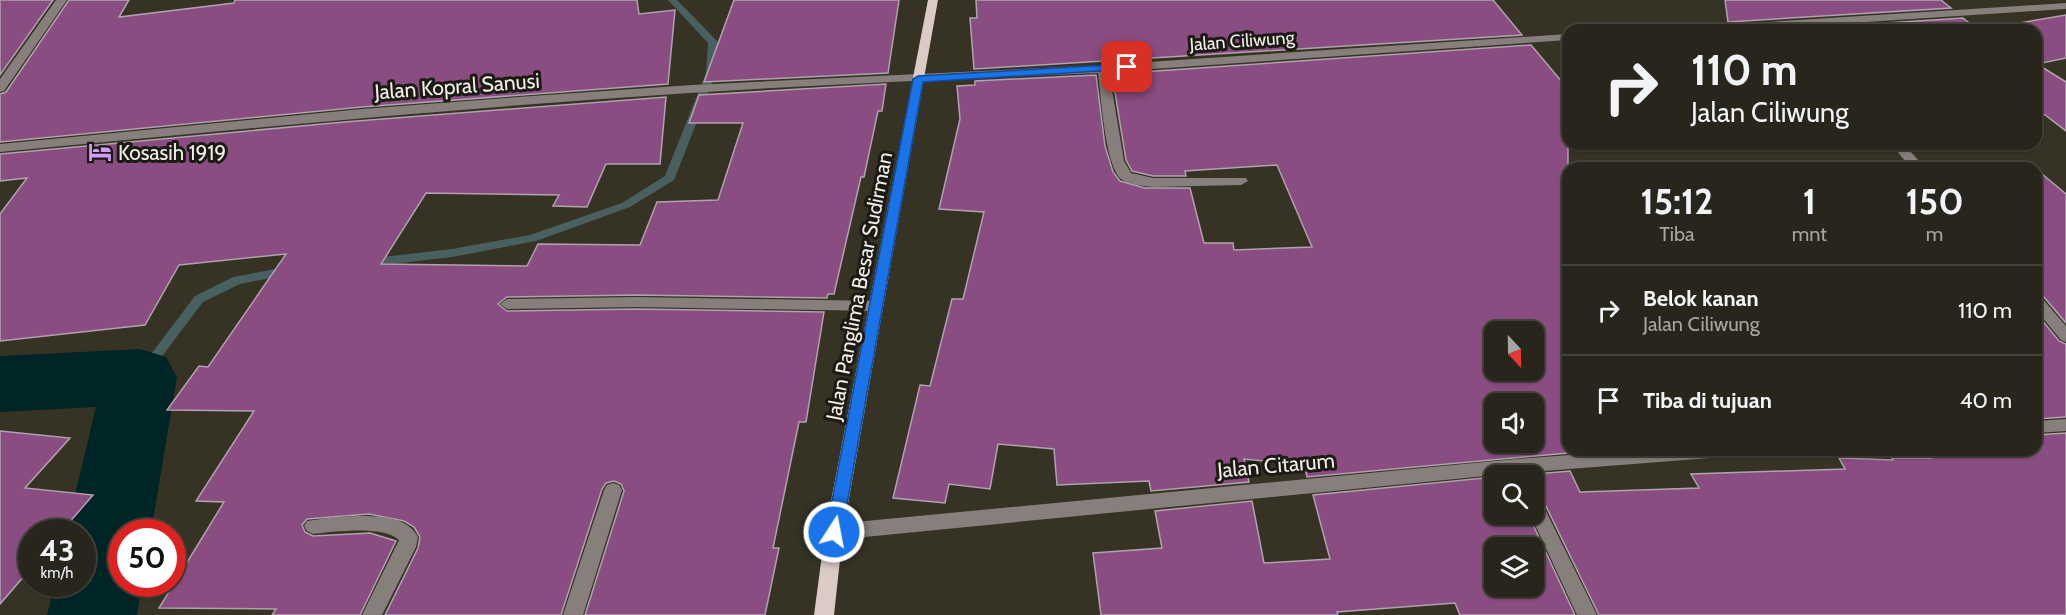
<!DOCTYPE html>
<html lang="id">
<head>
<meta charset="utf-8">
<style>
  :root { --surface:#28261c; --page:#302e25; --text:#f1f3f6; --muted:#a5a5a3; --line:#44433b }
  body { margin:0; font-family:Cabin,sans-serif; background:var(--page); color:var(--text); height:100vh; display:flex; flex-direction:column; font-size:22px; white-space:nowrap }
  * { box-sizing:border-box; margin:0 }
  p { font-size:20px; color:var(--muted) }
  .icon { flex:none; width:33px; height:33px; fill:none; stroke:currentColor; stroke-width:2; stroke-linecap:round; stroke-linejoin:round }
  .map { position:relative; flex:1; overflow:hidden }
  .panel { position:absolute; left:1562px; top:162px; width:480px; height:294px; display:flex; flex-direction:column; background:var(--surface); border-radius:18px; box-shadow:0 2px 4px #0004,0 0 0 2px var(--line) }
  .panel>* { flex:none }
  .banner { position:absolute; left:1562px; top:24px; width:480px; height:126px; border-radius:18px; box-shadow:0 2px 4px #0004,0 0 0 2px var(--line); background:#28261c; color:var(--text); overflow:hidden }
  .needle { width:39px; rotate:158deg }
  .buttons { position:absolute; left:1484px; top:321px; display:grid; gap:12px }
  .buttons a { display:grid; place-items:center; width:60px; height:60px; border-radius:12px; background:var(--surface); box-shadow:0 2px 4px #0004,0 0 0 2px var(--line); font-size:30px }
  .speed { position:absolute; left:18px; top:519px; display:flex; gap:12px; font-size:30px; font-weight:700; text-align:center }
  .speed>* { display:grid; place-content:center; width:78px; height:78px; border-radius:50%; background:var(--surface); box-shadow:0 2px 4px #0004,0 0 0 2px var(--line); line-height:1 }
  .speed small { font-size:15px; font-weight:400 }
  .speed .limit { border:9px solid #d22; background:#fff; color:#111 }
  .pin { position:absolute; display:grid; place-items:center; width:51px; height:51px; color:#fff; margin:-26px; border-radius:12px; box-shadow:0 3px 9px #0006 }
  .me { position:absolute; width:66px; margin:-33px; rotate:11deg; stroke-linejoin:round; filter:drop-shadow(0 0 4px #0008) }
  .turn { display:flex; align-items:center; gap:21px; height:126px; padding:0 30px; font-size:27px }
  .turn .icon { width:78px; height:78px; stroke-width:2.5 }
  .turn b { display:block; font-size:42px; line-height:51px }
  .eta { display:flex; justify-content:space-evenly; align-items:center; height:102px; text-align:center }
  .eta b { font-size:36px; font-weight:800; line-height:42px }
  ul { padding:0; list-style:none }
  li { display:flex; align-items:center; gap:18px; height:90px; padding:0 30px; border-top:2px solid var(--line) }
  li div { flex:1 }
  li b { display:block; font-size:22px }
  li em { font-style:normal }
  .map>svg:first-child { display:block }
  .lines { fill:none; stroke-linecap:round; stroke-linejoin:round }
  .stream { fill:#486160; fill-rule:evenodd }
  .river { fill:#002526; fill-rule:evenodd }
  .building { fill:#8a4d82; stroke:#b0a2ae; stroke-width:1.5; fill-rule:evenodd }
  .minor { fill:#867f7c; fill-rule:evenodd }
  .major { fill:#dbcac6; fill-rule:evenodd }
  .route { fill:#1a73e8; stroke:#114b97; stroke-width:1.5 }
  .labels { text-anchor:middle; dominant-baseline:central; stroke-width:6; stroke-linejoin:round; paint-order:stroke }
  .far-street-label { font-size:18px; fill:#f0eee6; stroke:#1c1a14 }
  .street-label { font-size:21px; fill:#f0eee6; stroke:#1c1a14 }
  .poi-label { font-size:21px; fill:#f0eee6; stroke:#1c1a14; text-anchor:start }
</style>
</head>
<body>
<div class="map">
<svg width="2066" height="615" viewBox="0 0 2066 615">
  <rect width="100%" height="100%" fill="#363325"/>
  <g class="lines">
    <g class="stream">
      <path d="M668 0H677L718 42 716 73 674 180 630 207 536 241 452 257 366 267 362 266 360 263 362 260 366 259 452 249 530 235 622 203 665 176 706 73 708 43Z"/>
      <path d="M286 267 290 268 292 271 290 274 240 284 203 302 144 380H136L134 377 136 374 195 296 233 277Z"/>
    </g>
    <path class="river" d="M140 349 166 357 177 377 151 532H122V584H142L137 615H47L55 584H82V532H66L96 407 0 412V356Z"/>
  </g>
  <g class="building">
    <path d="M0 0H53L0 75Z"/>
    <path d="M69 0H129L119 17 234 3 235 0H637L639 14 675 10 668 84 362 107 0 142V94L6 92Z"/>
    <path d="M734 0H899L888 73 704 82Z"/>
    <path d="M976 0H1493L1522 35 974 69 970 18H977Z"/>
    <path d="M1725 0H1941L1951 8 1728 22Z"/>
    <path d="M2066 15V58L2037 64 2066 82V131L2036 108V30H1979Z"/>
    <path d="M1963 18 1978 30H1777Z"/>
    <path d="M1531 45 1568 89V453L1307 477 1304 465 1244 459 1249 482 1151 491 1149 481 1057 485 1054 449 998 444 990 489 949 484 945 503 893 498 920 385 930 386 952 299H963L984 212 939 209 960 119 957 86 975 85V81L1096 75 1105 146 1113 172 1120 181 1145 188H1190L1204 243H1233L1234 250 1312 247 1277 165 1185 171 1186 176H1153L1132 171 1126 160 1112 74ZM1494 332H1533V370H1494ZM1494 404H1533V442H1494Z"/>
    <path d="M886 84 882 111H878L864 177H861L834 294H828L827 298 637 295 507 297 498 304 507 311 637 309 824 312 806 422H799L773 548H779L765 615H585L624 491 621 484 614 481 606 483 602 489 561 615H385L418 548 420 537 414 527 404 521 369 514 307 519 302 525 305 532 313 536 370 533 396 541 360 615H272L276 609 159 608 224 502 196 501 254 411 167 410 199 366 208 367 286 254 179 265 145 325 0 341V214L27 178 0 181V154L344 122 666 97 660 164H606L587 207 553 206 559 195 426 193 381 264 527 266 538 244 640 245 657 202 718 200 743 123H689L699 95Z"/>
    <path d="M2036 169 2066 194V323L2043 296 2036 294Z"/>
    <path d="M2036 313 2059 341 2066 344V417L2036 419Z"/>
    <path d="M0 431 70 438 25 488 93 495 61 532H32V567L0 604Z"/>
    <path d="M2066 433V615H1599L1541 496 1533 493V476H1514L1570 471 1580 492 1699 488 1691 474 1845 469 1839 458 1893 460 1892 458H1931L1930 456 1980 457 1975 450H2036V435Z"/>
    <path d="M1494 477V514H1528L1575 615H1460L1455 603 1337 612 1338 615H1101L1093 553 1162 548 1155 511 1252 501 1264 563 1330 559 1313 495ZM1494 548H1533V586H1494Z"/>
  </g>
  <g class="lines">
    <g class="minor">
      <path d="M56 0H67L4 91 0 92V79Z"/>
      <path d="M2066 3V9L1742 30H1682L1688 27Z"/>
      <path d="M1568 34V40L1109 72 1124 161 1131 173 1153 178H1246L1248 181 1241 185 1153 187C1143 186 1129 185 1121 179 1105 165 1101 95 1098 73 961 79 825 84 689 93 459 108 229 130 0 152V144L362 109 532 96 692 85 1103 65Z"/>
      <path d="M1891 144H1904L1925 168H1911Z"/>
      <path d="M2036 296 2041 297 2066 326V342L2061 340 2036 310Z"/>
      <path d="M637 297 876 301 883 306 876 311 637 307 507 309 500 304 507 299Z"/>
      <path d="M2066 419V431L2036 433V421Z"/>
      <path d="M1635 450H1731L1729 455 1723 457 1516 473 834 540 828 537 825 532 828 527 834 524 1516 459Z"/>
      <path d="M613 483 619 485 622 490 583 615H563L604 490 607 485Z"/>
      <path d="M1533 495 1539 497 1597 615H1577L1530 514H1533Z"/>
      <path d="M335 517C360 516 405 511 418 537L416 547 382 615H362L399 540C383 525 334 532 313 534L307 531 304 526 307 521Z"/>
    </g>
    <path class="major" d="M928 0H938L843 532 834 615H814L825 532Z"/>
  </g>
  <path class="route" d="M1127 64 1131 65V69L923 82 842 532 839 537 834 539 828 537 826 532 913 79 918 76Z"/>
  <defs>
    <g id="hotel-bare" transform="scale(1.8)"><path d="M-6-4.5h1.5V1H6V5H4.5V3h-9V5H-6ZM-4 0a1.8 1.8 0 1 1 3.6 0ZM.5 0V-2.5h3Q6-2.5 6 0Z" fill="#d29dfd" stroke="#1c1a14" stroke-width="2.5" paint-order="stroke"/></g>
  </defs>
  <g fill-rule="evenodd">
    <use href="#hotel-bare" x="100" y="152"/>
  </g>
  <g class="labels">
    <g class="far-street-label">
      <text transform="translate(1242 41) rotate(-4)">Jalan Ciliwung</text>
    </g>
    <g class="street-label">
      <text transform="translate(457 86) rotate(-4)">Jalan Kopral Sanusi</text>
      <text transform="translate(859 286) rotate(-79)">Jalan Panglima Besar Sudirman</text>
      <text transform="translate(1276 465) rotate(-5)">Jalan Citarum</text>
    </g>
    <g class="poi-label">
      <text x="118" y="152">Kosasih 1919</text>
    </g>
  </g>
</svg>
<div class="buttons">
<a><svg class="needle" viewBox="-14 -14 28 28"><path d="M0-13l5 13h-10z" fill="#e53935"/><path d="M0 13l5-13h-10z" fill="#a5a5a3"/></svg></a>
<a><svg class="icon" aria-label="sound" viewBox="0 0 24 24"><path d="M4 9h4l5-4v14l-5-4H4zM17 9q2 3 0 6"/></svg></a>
<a><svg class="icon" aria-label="search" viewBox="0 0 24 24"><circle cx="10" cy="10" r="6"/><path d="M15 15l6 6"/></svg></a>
<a><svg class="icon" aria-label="layers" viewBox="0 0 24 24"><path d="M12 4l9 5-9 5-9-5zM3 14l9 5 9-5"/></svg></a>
</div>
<div class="speed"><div>43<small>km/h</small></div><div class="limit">50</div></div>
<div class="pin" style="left:1127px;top:67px;background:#d93025"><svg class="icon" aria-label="arrive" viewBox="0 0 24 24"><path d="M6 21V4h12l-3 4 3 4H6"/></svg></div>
<svg class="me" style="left:834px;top:532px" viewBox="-20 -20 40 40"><circle r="17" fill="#1a73e8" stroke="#fff" stroke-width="3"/><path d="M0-11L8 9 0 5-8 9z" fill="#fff"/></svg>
<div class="banner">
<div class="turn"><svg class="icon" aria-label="right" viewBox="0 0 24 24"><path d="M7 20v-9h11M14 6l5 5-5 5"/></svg><div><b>110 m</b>Jalan Ciliwung</div></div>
</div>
<section class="panel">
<div class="eta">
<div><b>15:12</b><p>Tiba</p></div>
<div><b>1</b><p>mnt</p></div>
<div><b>150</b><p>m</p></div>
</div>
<ul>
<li><svg class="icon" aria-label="right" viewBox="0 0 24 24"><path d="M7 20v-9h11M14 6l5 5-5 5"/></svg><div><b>Belok kanan</b><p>Jalan Ciliwung</p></div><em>110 m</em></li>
<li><svg class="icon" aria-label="arrive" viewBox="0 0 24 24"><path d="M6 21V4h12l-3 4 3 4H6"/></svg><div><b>Tiba di tujuan</b></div><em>40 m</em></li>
</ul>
</section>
</div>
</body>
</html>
